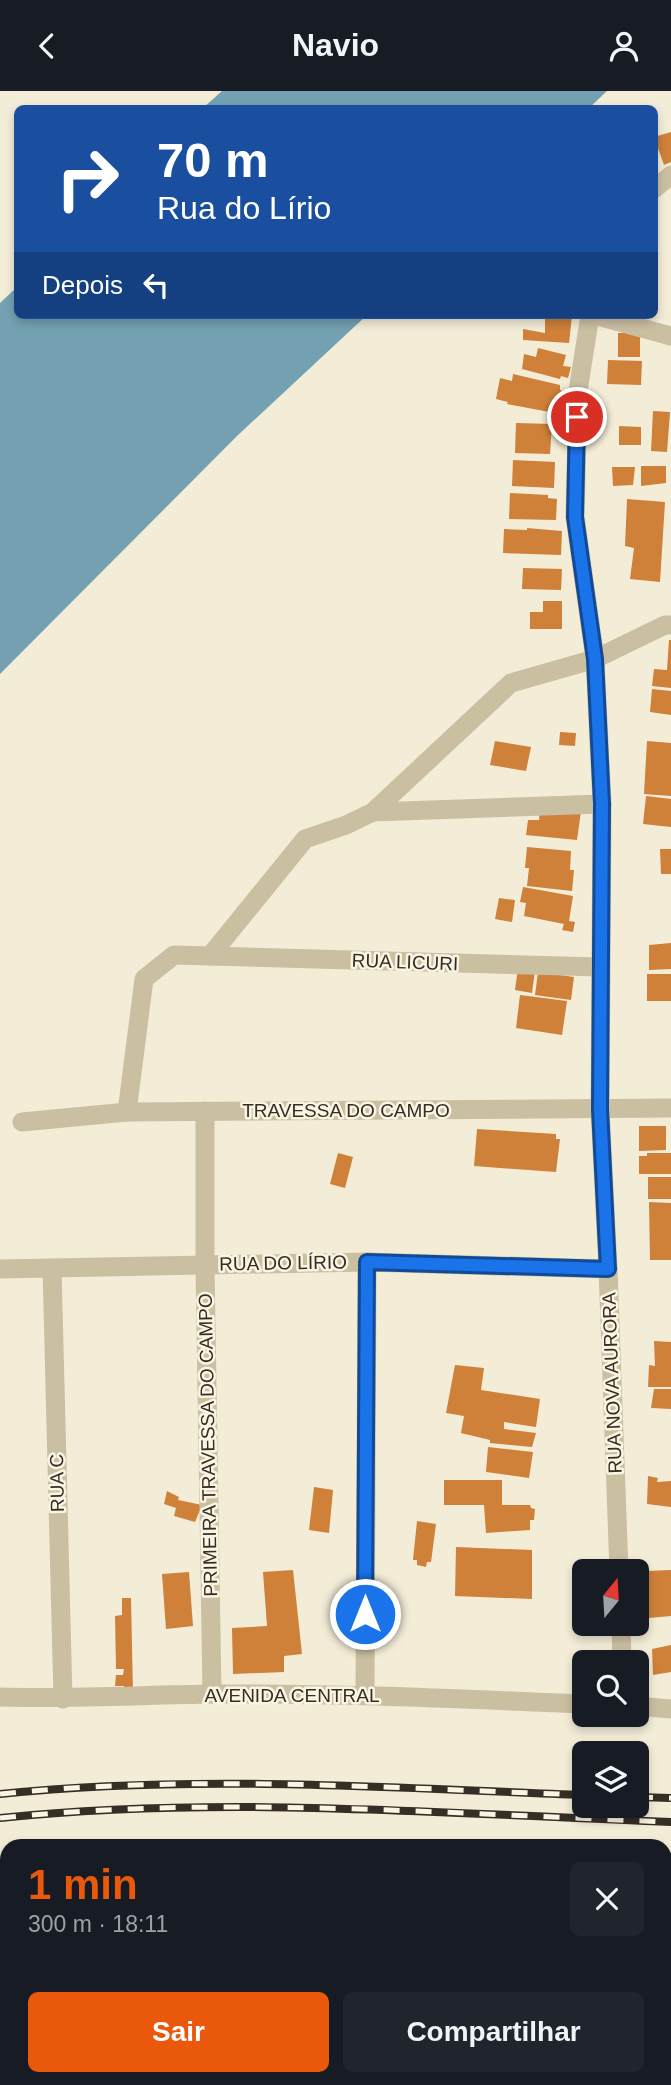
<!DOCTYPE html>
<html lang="pt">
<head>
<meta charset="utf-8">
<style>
  :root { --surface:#171b24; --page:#20242c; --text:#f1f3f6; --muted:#9ea1a6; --accent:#ea580c }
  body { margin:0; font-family:Helvetica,sans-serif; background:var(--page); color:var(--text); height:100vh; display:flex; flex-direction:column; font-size:26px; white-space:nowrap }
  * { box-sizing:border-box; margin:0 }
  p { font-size:23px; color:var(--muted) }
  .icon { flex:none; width:38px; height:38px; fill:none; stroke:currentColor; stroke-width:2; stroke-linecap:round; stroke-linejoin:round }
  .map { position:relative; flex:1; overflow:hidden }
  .drawer { position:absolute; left:0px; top:1748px; width:672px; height:247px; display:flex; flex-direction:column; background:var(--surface); border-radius:21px 21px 0 0; box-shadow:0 4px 10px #0003 }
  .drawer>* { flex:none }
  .hud { position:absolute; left:14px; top:14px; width:644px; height:214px; border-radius:10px; box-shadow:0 4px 10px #0003; background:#1a4fa0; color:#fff; overflow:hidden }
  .needle { width:46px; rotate:18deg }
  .tools { position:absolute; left:572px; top:1468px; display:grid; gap:14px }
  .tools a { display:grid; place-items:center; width:77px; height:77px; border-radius:10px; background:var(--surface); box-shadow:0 4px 10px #0003; font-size:35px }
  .pin { position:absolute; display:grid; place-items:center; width:60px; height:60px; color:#fff; margin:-30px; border:4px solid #fff; border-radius:50%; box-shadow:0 2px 7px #0007 }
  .me { position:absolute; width:77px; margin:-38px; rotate:0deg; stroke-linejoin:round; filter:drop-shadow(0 0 5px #0008) }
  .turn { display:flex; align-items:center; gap:24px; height:147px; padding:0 28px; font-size:32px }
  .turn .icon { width:91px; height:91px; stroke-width:2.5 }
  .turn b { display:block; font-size:49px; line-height:60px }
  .then { display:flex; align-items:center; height:66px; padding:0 28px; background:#0003; gap:14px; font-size:26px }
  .round { display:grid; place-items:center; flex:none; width:74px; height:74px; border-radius:10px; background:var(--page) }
  .head { display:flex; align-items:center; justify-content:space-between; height:119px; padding:0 28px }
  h1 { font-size:42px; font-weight:800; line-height:52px; color:var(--accent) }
  .button { display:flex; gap:14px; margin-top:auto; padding:14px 28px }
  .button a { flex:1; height:80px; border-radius:10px; background:var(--accent); color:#fff; font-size:28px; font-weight:800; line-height:80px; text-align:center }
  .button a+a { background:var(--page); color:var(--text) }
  header { display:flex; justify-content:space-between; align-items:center; height:91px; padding:0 28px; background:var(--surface); font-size:32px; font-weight:800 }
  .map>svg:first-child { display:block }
  .water { fill:#74a1b2 }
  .building { fill:#cf8039 }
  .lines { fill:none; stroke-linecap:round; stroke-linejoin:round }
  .service { stroke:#cbbfa2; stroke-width:19 }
  .pedestrian { stroke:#cbbfa2; stroke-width:19 }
  .minor { stroke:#cbbfa2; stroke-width:19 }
  .rail-casing { stroke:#352e25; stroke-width:8 }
  .rail { stroke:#faf5e3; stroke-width:5; stroke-dasharray:16; stroke-linecap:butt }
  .route-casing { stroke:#114b97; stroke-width:18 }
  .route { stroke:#1a73e8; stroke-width:12 }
  .labels { text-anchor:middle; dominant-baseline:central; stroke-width:5; stroke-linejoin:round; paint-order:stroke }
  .street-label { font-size:19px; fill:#352e25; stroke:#faf5e3 }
</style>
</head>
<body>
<header><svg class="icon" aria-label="back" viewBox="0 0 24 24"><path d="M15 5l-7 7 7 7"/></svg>Navio<svg class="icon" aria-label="person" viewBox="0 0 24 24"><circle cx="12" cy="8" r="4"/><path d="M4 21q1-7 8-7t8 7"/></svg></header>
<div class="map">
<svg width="671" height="1994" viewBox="0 0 671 1994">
  <rect width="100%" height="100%" fill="#f3ecd7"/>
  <g class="water">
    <path d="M222 0H607L588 18 203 17Z"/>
    <path d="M17 196 18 224H367L237 345 0 583V212Z"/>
  </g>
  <g class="building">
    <path d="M671 41V71L664 74 654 46Z"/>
    <path d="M545 224 572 225 569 252 523 249V238L545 242Z"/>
    <rect x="618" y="242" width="22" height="24"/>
    <path d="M538 257 566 264 563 275 571 276 568 287 561 285 560 288 522 278 524 263 536 266Z"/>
    <path d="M608 269 642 270 641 294 607 293Z"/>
    <path d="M513 283 560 294V299L566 301 563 317 557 316 555 322 507 313 508 311 496 308 500 287 512 290Z"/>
    <path d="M653 320 670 321 667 361 651 360Z"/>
    <path d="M516 332 552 333 550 363 515 362Z"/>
    <path d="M619 335 641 336V354H619Z"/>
    <path d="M513 369 555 371 554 397 512 395Z"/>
    <path d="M641 375H666V392L641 395Z"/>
    <path d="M612 376H635L633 394 613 395Z"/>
    <path d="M510 402 548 404V407L557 408 556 429 509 428Z"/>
    <path d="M627 408 665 411 660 491 630 488 634 457 625 455Z"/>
    <path d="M527 437 562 440 561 464 503 462 504 438 527 439Z"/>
    <path d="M523 477 562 478 561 499 522 498Z"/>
    <path d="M543 510H562V538H530V521H543Z"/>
    <path d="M669 549H671V597L652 595 654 578 667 579Z"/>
    <path d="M652 598 671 600V624L650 621Z"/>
    <path d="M560 641 576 642 575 655 559 654Z"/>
    <path d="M495 650 531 656 526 680 490 674Z"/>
    <path d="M647 650 671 652V705L644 703Z"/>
    <path d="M646 705 671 708V736L643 733Z"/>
    <path d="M540 716 581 720 577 749 526 744 528 729H539Z"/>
    <path d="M527 756 571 760 570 779H574L572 800 527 795 529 777H525Z"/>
    <path d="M660 758H671V783H661Z"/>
    <path d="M523 796 573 805 569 830 575 831 573 841 562 839 564 833 524 825 526 812 520 811Z"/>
    <path d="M499 807 515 809 512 831 495 828Z"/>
    <path d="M671 852V878L649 879V854Z"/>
    <path d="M518 877 535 880 532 902 515 899Z"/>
    <path d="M538 881 574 886 571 909 535 904Z"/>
    <rect x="647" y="883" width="24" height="27"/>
    <path d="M520 904 567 910 562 944 516 937Z"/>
    <path d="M639 1035H666V1059L639 1060Z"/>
    <path d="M477 1038 556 1043V1048H560L556 1081 474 1075Z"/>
    <path d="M338 1062 353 1066 345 1097 330 1093Z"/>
    <path d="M647 1062H671V1083H639V1065H647Z"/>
    <rect x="648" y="1086" width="23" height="22"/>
    <path d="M649 1111 671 1112V1169H650Z"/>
    <path d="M654 1250 671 1251V1296H648L649 1274 655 1275Z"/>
    <path d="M455 1274 484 1277 481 1299 540 1308 536 1336 504 1331V1338L536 1342 532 1356 490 1352V1349L461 1342 464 1325 446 1322Z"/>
    <path d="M654 1298H671V1318L651 1317Z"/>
    <path d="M488 1356 533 1361 529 1387 486 1381Z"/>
    <path d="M648 1385 658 1387 657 1391 671 1390V1416L647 1413Z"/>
    <path d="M444 1389H502V1414H530L531 1417 535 1418 534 1429H530V1439L486 1442 484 1414H444Z"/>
    <path d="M314 1396 333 1399 329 1442 309 1439Z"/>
    <path d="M167 1400 179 1406 178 1409 202 1414 195 1431 174 1425 176 1417 164 1413Z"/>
    <path d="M417 1430 436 1433 431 1471H427L426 1476 417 1474V1469H413Z"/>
    <path d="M456 1456 532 1459V1508L455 1505Z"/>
    <path d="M293 1479 302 1563 284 1565V1581L233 1583 232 1537 267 1535 263 1481Z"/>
    <path d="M671 1479V1525L649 1527 648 1505H645L646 1480Z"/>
    <path d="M189 1481 193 1535 166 1538 162 1483Z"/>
    <path d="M122 1507H131L133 1603H124V1595H115L116 1584H123L124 1578H116L115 1525 122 1524Z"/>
    <path d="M671 1554V1581L653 1584 652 1558Z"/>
    <path d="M0 1832H7V1877L0 1878Z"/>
    <path d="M7 1908V1927H0V1909Z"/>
  </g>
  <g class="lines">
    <g class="service">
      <path d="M654 98 671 84"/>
      <path d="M594 224 671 245"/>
    </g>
    <path class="pedestrian" d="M127 1021 144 888 174 864 210 865 305 748 346 734 373 721 511 592 595 568 665 534H671"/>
    <g class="minor">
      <path d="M590 224 578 300 575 426 595 568 602 713 600 1018 608 1178 619 1480"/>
      <path d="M373 721 602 713"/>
      <path d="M210 865 600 876"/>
      <path d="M205 1020V1173L212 1603"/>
      <path d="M22 1031 127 1021 671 1017"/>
      <path d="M52 1177 63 1608"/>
      <path d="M0 1178 367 1171 608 1178"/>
      <path d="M621 1533 622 1572"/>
      <path d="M365 1604 367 1171"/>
      <path d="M0 1606C71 1608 142 1604 213 1603 337 1602 461 1608 584 1613"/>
      <path d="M637 1615 671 1618"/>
      <path d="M665 1810H671"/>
      <path d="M0 1891 7 1892"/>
      <path d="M626 1988V1994"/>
      <path d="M79 1994 81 1988"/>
    </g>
    <g class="rail-casing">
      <g id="rail">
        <path d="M0 1703C194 1683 390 1697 584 1704"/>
        <path d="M637 1706 671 1707"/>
        <path d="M0 1727C223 1704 448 1723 671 1731"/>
      </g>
    </g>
    <use href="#rail" class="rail"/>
  </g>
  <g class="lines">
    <g class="route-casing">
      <path id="route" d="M365 1523 367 1171 608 1178 600 1018 602 713 595 568 575 426 577 326"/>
    </g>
    <use href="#route" class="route"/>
  </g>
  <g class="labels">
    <g class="street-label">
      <text transform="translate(405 871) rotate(2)">RUA LICURI</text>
      <text x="346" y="1019">TRAVESSA DO CAMPO</text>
      <text transform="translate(283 1172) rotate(-1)">RUA DO LÍRIO</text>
      <text transform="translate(612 1292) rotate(-92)">RUA NOVA AURORA</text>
      <text transform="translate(208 1354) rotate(-91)">PRIMEIRA TRAVESSA DO CAMPO</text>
      <text transform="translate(57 1392) rotate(-91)">RUA C</text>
      <text x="292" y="1604">AVENIDA CENTRAL</text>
    </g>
  </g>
</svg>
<div class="tools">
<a><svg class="needle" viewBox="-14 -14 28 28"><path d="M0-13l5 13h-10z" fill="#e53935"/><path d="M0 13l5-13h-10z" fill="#9ea1a6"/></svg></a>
<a><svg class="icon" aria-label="search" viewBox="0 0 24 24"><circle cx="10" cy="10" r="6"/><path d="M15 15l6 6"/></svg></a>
<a><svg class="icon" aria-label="layers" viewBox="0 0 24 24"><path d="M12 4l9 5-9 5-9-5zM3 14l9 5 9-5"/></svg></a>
</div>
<div class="pin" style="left:577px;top:326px;background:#d93025"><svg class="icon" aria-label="arrive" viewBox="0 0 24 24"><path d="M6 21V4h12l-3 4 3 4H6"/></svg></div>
<svg class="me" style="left:365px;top:1523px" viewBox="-20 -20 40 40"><circle r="17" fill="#1a73e8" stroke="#fff" stroke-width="3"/><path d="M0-11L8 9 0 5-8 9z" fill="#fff"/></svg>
<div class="hud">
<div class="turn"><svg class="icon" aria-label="right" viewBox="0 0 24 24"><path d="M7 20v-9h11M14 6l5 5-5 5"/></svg><div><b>70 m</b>Rua do Lírio</div></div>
<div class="then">Depois<svg class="icon" aria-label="left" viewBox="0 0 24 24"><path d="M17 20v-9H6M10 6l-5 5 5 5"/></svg></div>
</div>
<section class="drawer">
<div class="head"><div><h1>1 min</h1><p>300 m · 18:11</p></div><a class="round"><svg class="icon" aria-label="close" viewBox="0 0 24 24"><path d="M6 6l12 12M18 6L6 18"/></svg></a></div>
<div class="button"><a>Sair</a><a>Compartilhar</a></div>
</section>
</div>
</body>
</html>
